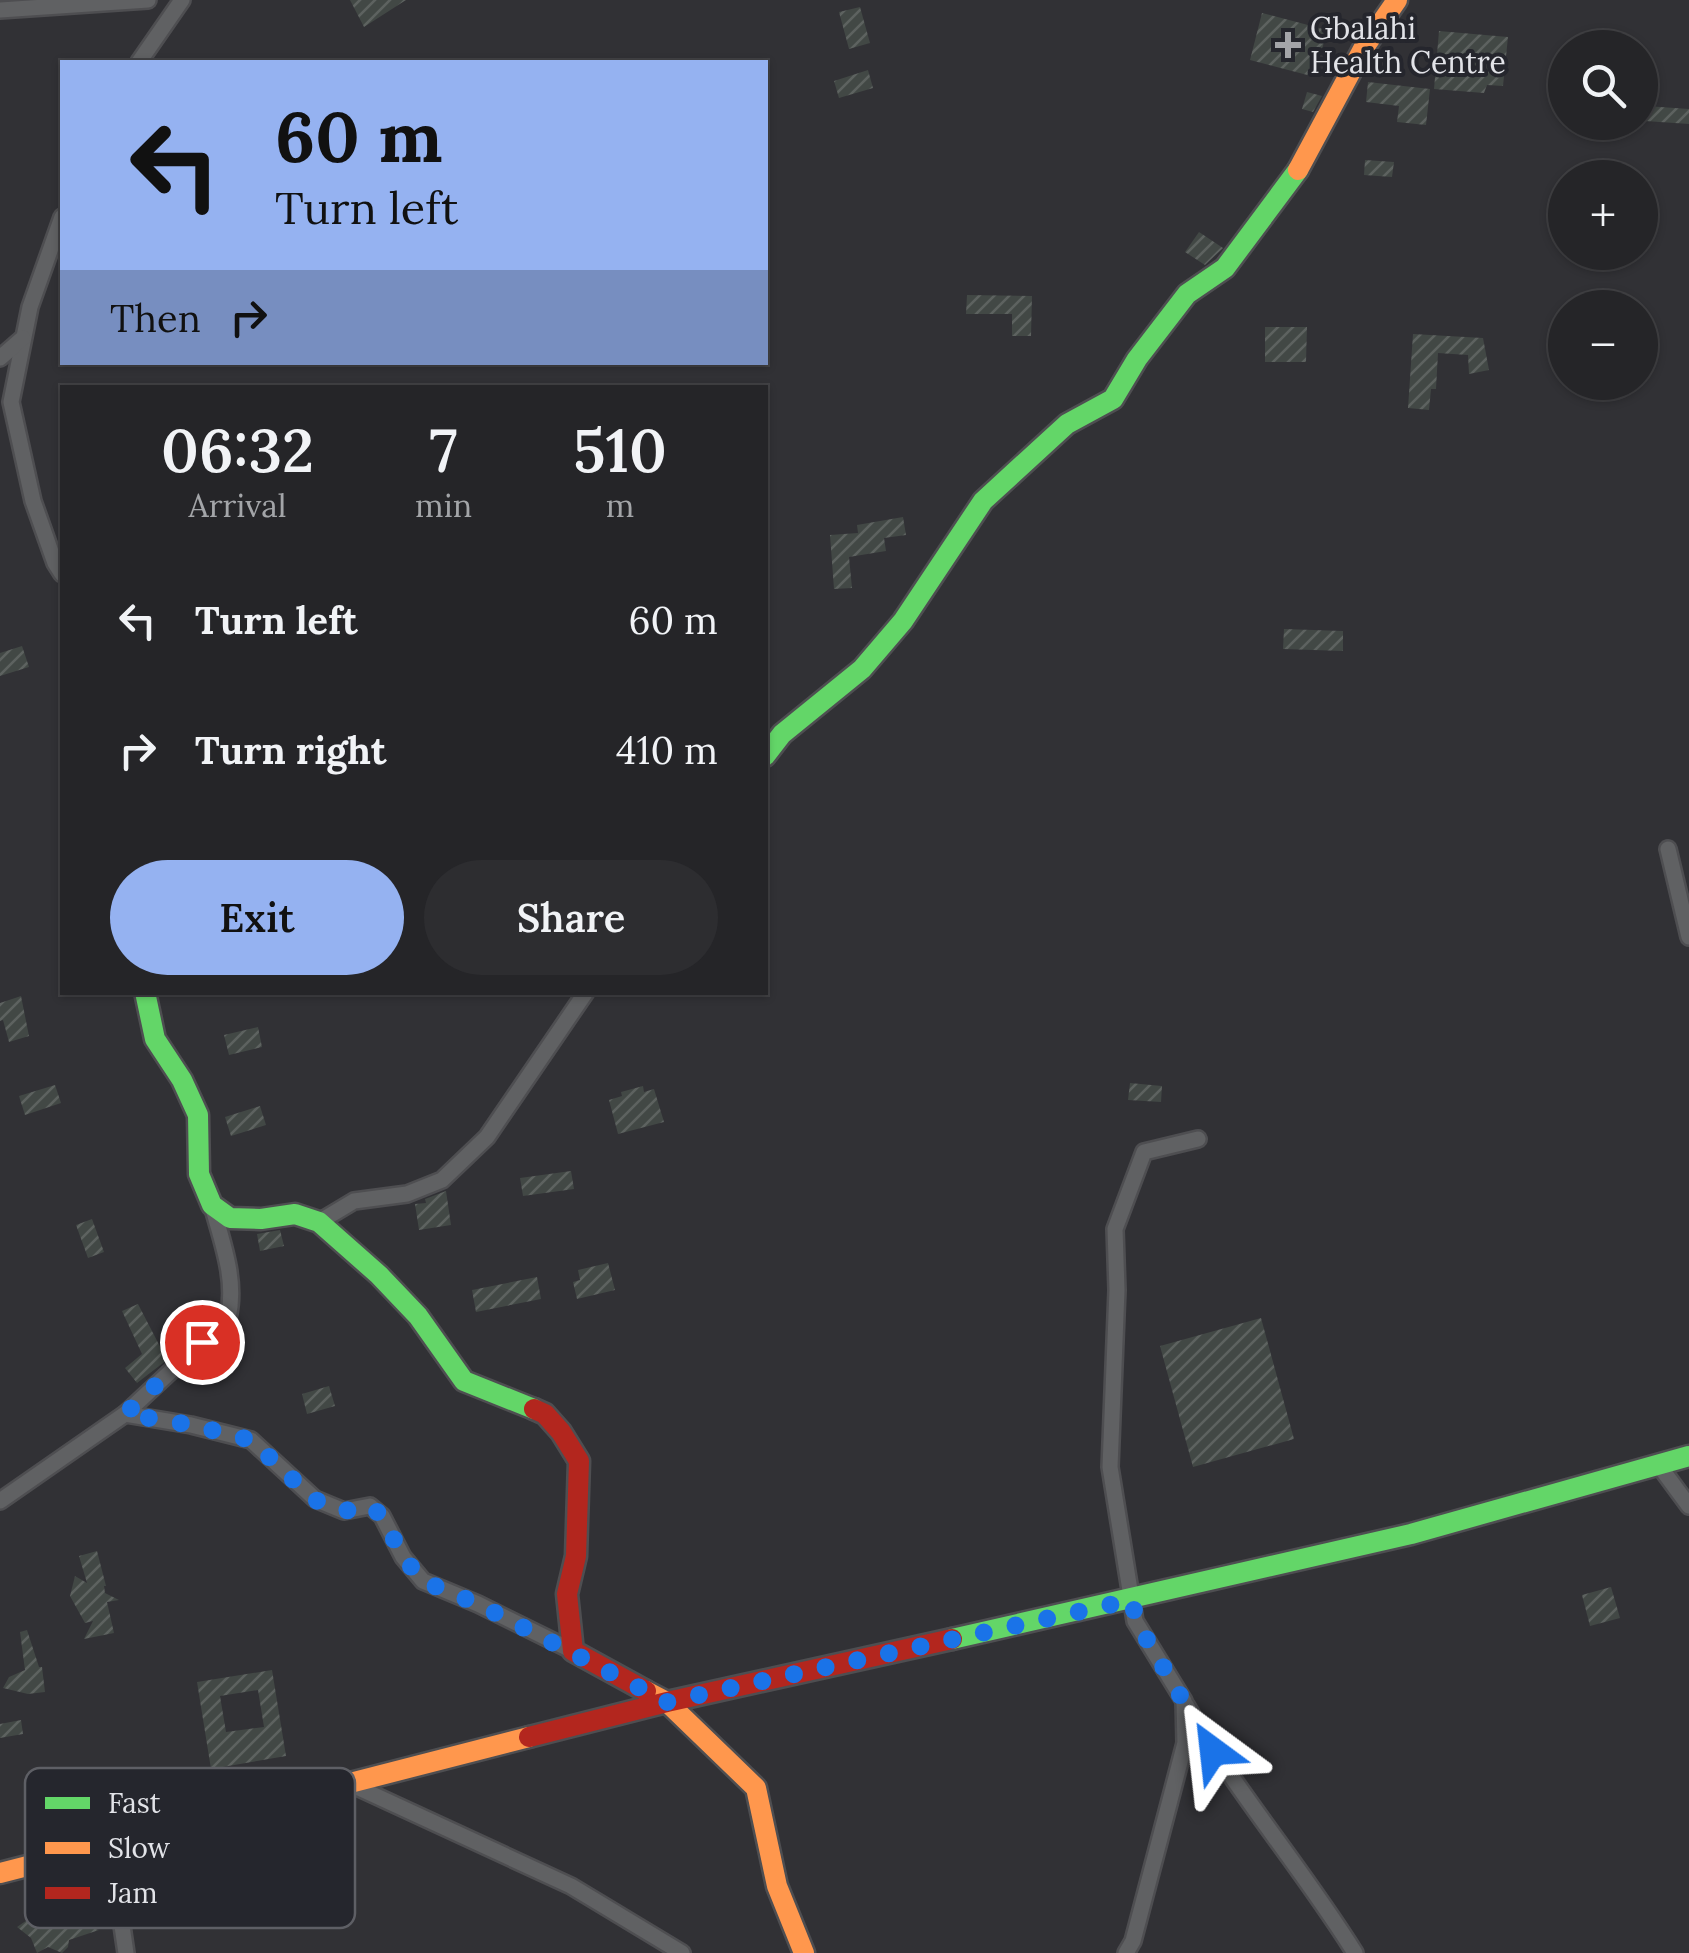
<!DOCTYPE html>
<html lang="en">
<head>
<meta charset="utf-8">
<style>
  :root { --surface:#252528; --page:#2d2d30; --text:#f1f3f6; --muted:#a3a5a8; --line:#424245; --accent:#95b2f1 }
  body { margin:0; font-family:Lora,serif; background:var(--page); color:var(--text); height:100vh; display:flex; flex-direction:column; font-size:38px; white-space:nowrap }
  * { box-sizing:border-box; margin:0 }
  p { font-size:32px; color:var(--muted) }
  .icon { flex:none; width:55px; height:55px; fill:none; stroke:currentColor; stroke-width:2; stroke-linecap:round; stroke-linejoin:round }
  .map { position:relative; flex:1; overflow:hidden }
  .drawer { position:absolute; left:60px; top:385px; width:708px; height:610px; display:flex; flex-direction:column; background:var(--surface); border-radius:0px; box-shadow:0 2px 8px #0004,0 0 0 2px var(--line) }
  .drawer>* { flex:none }
  .top-card { position:absolute; left:60px; top:60px; width:708px; height:305px; border-radius:0px; box-shadow:0 2px 8px #0004,0 0 0 2px var(--line); background:#95b2f1; color:#111; overflow:hidden }
  .tools { position:absolute; left:1548px; top:30px; display:grid; gap:20px }
  .tools a { display:grid; place-items:center; width:110px; height:110px; border-radius:50%; background:var(--surface); box-shadow:0 2px 8px #0004,0 0 0 2px var(--line); font-size:50px }
  .pin { position:absolute; display:grid; place-items:center; width:85px; height:85px; color:#fff; margin:-42px; border:5px solid #fff; border-radius:50%; box-shadow:0 2px 10px #0007 }
  .me { position:absolute; width:110px; margin:-55px; rotate:330deg; stroke-linejoin:round; filter:drop-shadow(0 0 8px #0008) }
  .turn { display:flex; align-items:center; gap:35px; height:210px; padding:0 50px; font-size:45px }
  .turn .icon { width:130px; height:130px; stroke-width:2.5 }
  .turn b { display:block; font-size:70px; line-height:85px }
  .then { display:flex; align-items:center; height:95px; padding:0 50px; background:#0003; gap:20px; font-size:38px }
  .eta { display:flex; justify-content:space-evenly; align-items:center; height:170px; text-align:center }
  .eta b { font-size:60px; font-weight:600; line-height:70px }
  .action { display:flex; gap:20px; margin-top:auto; padding:20px 50px }
  .action a { flex:1; height:115px; border-radius:60px; background:var(--accent); color:#111; font-size:40px; font-weight:600; line-height:115px; text-align:center }
  .action a+a { background:var(--page); color:var(--text) }
  ul { padding:0; list-style:none }
  li { display:flex; align-items:center; gap:30px; height:130px; padding:0 50px }
  li div { flex:1 }
  li b { display:block; font-size:38px }
  li em { font-style:normal }
  .map>svg:first-child { display:block }
  .building { fill:url(#building-hatch); fill-rule:evenodd }
  .lines { fill:none; stroke-linecap:round; stroke-linejoin:round }
  .street-casing { stroke:#4e4e51; stroke-width:20 }
  .fast-casing { stroke:#4e4e51; stroke-width:25 }
  .slow-casing { stroke:#4e4e51; stroke-width:25 }
  .jam-casing { stroke:#4e4e51; stroke-width:25 }
  .street { stroke:#606163; stroke-width:15 }
  .fast { stroke:#63d668; stroke-width:20 }
  .slow { stroke:#ff974d; stroke-width:20 }
  .jam { stroke:#b3261e; stroke-width:20 }
  .route { stroke:#1a73e8; stroke-width:18; stroke-dasharray:0 32.4 }
  .poi-dot { fill:#a4a5a9; stroke:#25262d; stroke-width:4 }
  .labels { text-anchor:middle; dominant-baseline:central; stroke-width:8; stroke-linejoin:round; paint-order:stroke }
  .poi-label { font-size:30px; fill:#e2e3e8; stroke:#25262d; text-anchor:start }
  .key { fill:#25262d; stroke:#5e5f65; stroke-width:2.5 }
  .key-label { font-size:28px; fill:#e2e3e8 }
</style>
</head>
<body>
<div class="map">
<svg width="1689" height="1953" viewBox="0 0 1689 1953">
  <defs>
    <pattern id="building-hatch" width="6" height="6" patternUnits="userSpaceOnUse" patternTransform="scale(2.5)"><rect width="6" height="6" fill="#424845"/><path d="M-1 1l2-2M0 6l6-6M5 7l2-2" fill="none" stroke="#5d6260"/></pattern>
  </defs>
  <rect width="100%" height="100%" fill="#313135"/>
  <g class="building">
    <path d="M350 0H406L364 27Z"/>
    <path d="M860 7 870 43 849 49 839 12Z"/>
    <path d="M1262 13 1327 30 1315 77 1250 60Z"/>
    <path d="M1439 31 1508 37 1503 86 1487 85 1484 93 1434 89Z"/>
    <path d="M868 70 873 88 839 98 834 81Z"/>
    <path d="M1368 82 1430 89 1426 125 1397 122 1399 106 1366 102Z"/>
    <path d="M1307 92 1322 96 1313 112 1302 109Z"/>
    <path d="M1646 106 1689 109V124L1645 121Z"/>
    <path d="M1365 160 1394 162 1392 177 1364 175Z"/>
    <path d="M1199 232 1223 248 1205 265 1185 252Z"/>
    <path d="M967 295 1032 296 1031 336H1012V314H966Z"/>
    <path d="M1265 327H1307L1306 362H1265Z"/>
    <path d="M1413 334 1483 338 1489 370 1469 374 1468 355 1438 353 1436 389H1431L1429 410 1408 408Z"/>
    <path d="M903 517 906 535 884 538 886 551 849 557 852 588 834 589 830 535 858 533 857 525Z"/>
    <path d="M1284 629 1343 631V651L1283 649Z"/>
    <path d="M22 646 29 667 0 676V653Z"/>
    <path d="M21 996 29 1036 9 1042 3 1020 0 1021V1003Z"/>
    <path d="M258 1027 262 1047 229 1055 224 1035Z"/>
    <path d="M1130 1083 1162 1086 1161 1102 1128 1100Z"/>
    <path d="M55 1085 61 1103 25 1115 19 1096Z"/>
    <path d="M643 1086 644 1092 654 1089 664 1122 618 1134 609 1100 622 1096 621 1092Z"/>
    <path d="M260 1106 266 1125 231 1136 225 1117Z"/>
    <path d="M571 1171 574 1189 523 1196 520 1178Z"/>
    <path d="M446 1191 451 1225 419 1230 415 1204 426 1203 425 1199Z"/>
    <path d="M92 1219 104 1252 88 1258 76 1225Z"/>
    <path d="M280 1230 284 1246 260 1251 257 1234Z"/>
    <path d="M608 1263 615 1290 577 1299 573 1282 580 1280 578 1270Z"/>
    <path d="M537 1277 541 1299 476 1312 472 1290Z"/>
    <path d="M138 1304 167 1360 137 1383 125 1368 142 1354 122 1311Z"/>
    <path d="M1261 1318 1294 1439 1193 1467 1160 1346Z"/>
    <path d="M329 1386 335 1406 307 1414 302 1394Z"/>
    <path d="M97 1551 106 1586H104L105 1593 119 1600 107 1602 114 1633 84 1639 93 1621 85 1623 70 1596 75 1576 87 1583 79 1556Z"/>
    <path d="M1611 1587 1620 1618 1590 1626 1582 1595Z"/>
    <path d="M27 1630 39 1667H42L45 1692 28 1694 3 1688 9 1677 25 1670 20 1632Z"/>
    <path d="M272 1670 286 1756 211 1769 197 1682ZM258 1690 264 1727 226 1732 220 1696Z"/>
    <path d="M21 1720 23 1734 0 1738V1724Z"/>
    <path d="M55 1899 64 1908H70L75 1923 99 1930 69 1940 68 1947 62 1953 48 1947 37 1953 31 1938 17 1927 30 1918 33 1901 45 1910Z"/>
  </g>
  <g class="lines">
    <g class="street-casing">
      <g id="street">
        <path d="M0 10 148 0"/>
        <path d="M139 62 182 0"/>
        <path d="M62 217 30 307 11 402 33 501 55 563 62 574"/>
        <path d="M0 358 23 338"/>
        <path d="M1668 849 1689 937"/>
        <path d="M319 1222 354 1201 407 1194 442 1180 487 1137 586 992"/>
        <path d="M125 1414 191 1425 251 1440 315 1499 344 1511 370 1506 382 1516 403 1557 423 1581 478 1604 573 1651"/>
        <path d="M1658 1464 1689 1506"/>
        <path d="M0 1501 125 1414 228 1318C237 1280 222 1242 212 1205"/>
        <path d="M1186 1705C1236 1792 1302 1868 1355 1953"/>
        <path d="M348 1783 571 1886 682 1953"/>
        <path d="M110 1844 126 1953"/>
        <path d="M1126 1953 1133 1941 1185 1743 1184 1701 1135 1621 1110 1467 1117 1290 1115 1229 1144 1152 1198 1139"/>
      </g>
    </g>
    <g class="fast-casing">
      <g id="fast">
        <path d="M765 756 782 734 862 669 903 621 983 501 1067 424 1113 399 1137 359 1187 294 1225 268 1298 170"/>
        <path d="M145 992 155 1039 182 1080 198 1115 199 1174 212 1205 230 1218 261 1219 295 1214 319 1222 379 1275 418 1316 464 1381 534 1409"/>
        <path d="M952 1639 1411 1534 1689 1456"/>
      </g>
    </g>
    <g class="slow-casing">
      <g id="slow">
        <path d="M1298 170 1363 49 1397 0"/>
        <path d="M646 1691 667 1702 756 1788 777 1886 804 1953"/>
        <path d="M0 1873 529 1737"/>
      </g>
    </g>
    <g class="jam-casing">
      <g id="jam">
        <path d="M534 1409 545 1414 561 1432 579 1461 576 1556 567 1594 573 1651 646 1691"/>
        <path d="M529 1737 667 1702 952 1639"/>
      </g>
    </g>
    <use href="#street" class="street"/>
    <use href="#fast" class="fast"/>
    <use href="#slow" class="slow"/>
    <use href="#jam" class="jam"/>
  </g>
  <g class="lines">
    <path class="route" d="M202 1342 125 1414 192 1425 251 1440 315 1500 344 1511 370 1506 382 1516 403 1557 423 1581 478 1604 667 1702 1132 1600 1136 1621 1213 1751"/>
  </g>
  <path class="poi-dot" d="M1283 30h10v10h10v10h-10v10h-10v-10h-10v-10h10z"/>
  <g class="labels">
    <g class="poi-label">
      <text x="1310" y="28">Gbalahi<tspan x="1310" dy="34">Health Centre</tspan></text>
    </g>
  </g>
  <rect x="25" y="1768" width="330" height="160" rx="15" class="key"/>
  <rect x="45" y="1797" width="45" height="12" fill="#63d668"/>
  <rect x="45" y="1842" width="45" height="12" fill="#ff974d"/>
  <rect x="45" y="1887" width="45" height="12" fill="#b3261e"/>
  <g class="key-label">
    <text x="108" y="1813">Fast</text>
    <text x="108" y="1858">Slow</text>
    <text x="108" y="1903">Jam</text>
  </g>
</svg>
<div class="tools">
<a><svg class="icon" aria-label="search" viewBox="0 0 24 24"><circle cx="10" cy="10" r="6"/><path d="M15 15l6 6"/></svg></a>
<a>+</a>
<a>−</a>
</div>
<div class="pin" style="left:202px;top:1342px;background:#d93025"><svg class="icon" aria-label="arrive" viewBox="0 0 24 24"><path d="M6 21V4h12l-3 4 3 4H6"/></svg></div>
<svg class="me" style="left:1213px;top:1751px" viewBox="-20 -20 40 40"><path d="M0-17L14 15 0 8-14 15z" fill="#1a73e8" stroke="#fff" stroke-width="4"/></svg>
<div class="top-card">
<div class="turn"><svg class="icon" aria-label="left" viewBox="0 0 24 24"><path d="M17 20v-9H6M10 6l-5 5 5 5"/></svg><div><b>60 m</b>Turn left</div></div>
<div class="then">Then<svg class="icon" aria-label="right" viewBox="0 0 24 24"><path d="M7 20v-9h11M14 6l5 5-5 5"/></svg></div>
</div>
<section class="drawer">
<div class="eta">
<div><b>06:32</b><p>Arrival</p></div>
<div><b>7</b><p>min</p></div>
<div><b>510</b><p>m</p></div>
</div>
<ul>
<li><svg class="icon" aria-label="left" viewBox="0 0 24 24"><path d="M17 20v-9H6M10 6l-5 5 5 5"/></svg><div><b>Turn left</b></div><em>60 m</em></li>
<li><svg class="icon" aria-label="right" viewBox="0 0 24 24"><path d="M7 20v-9h11M14 6l5 5-5 5"/></svg><div><b>Turn right</b></div><em>410 m</em></li>
</ul>
<div class="action"><a>Exit</a><a>Share</a></div>
</section>
</div>
</body>
</html>
